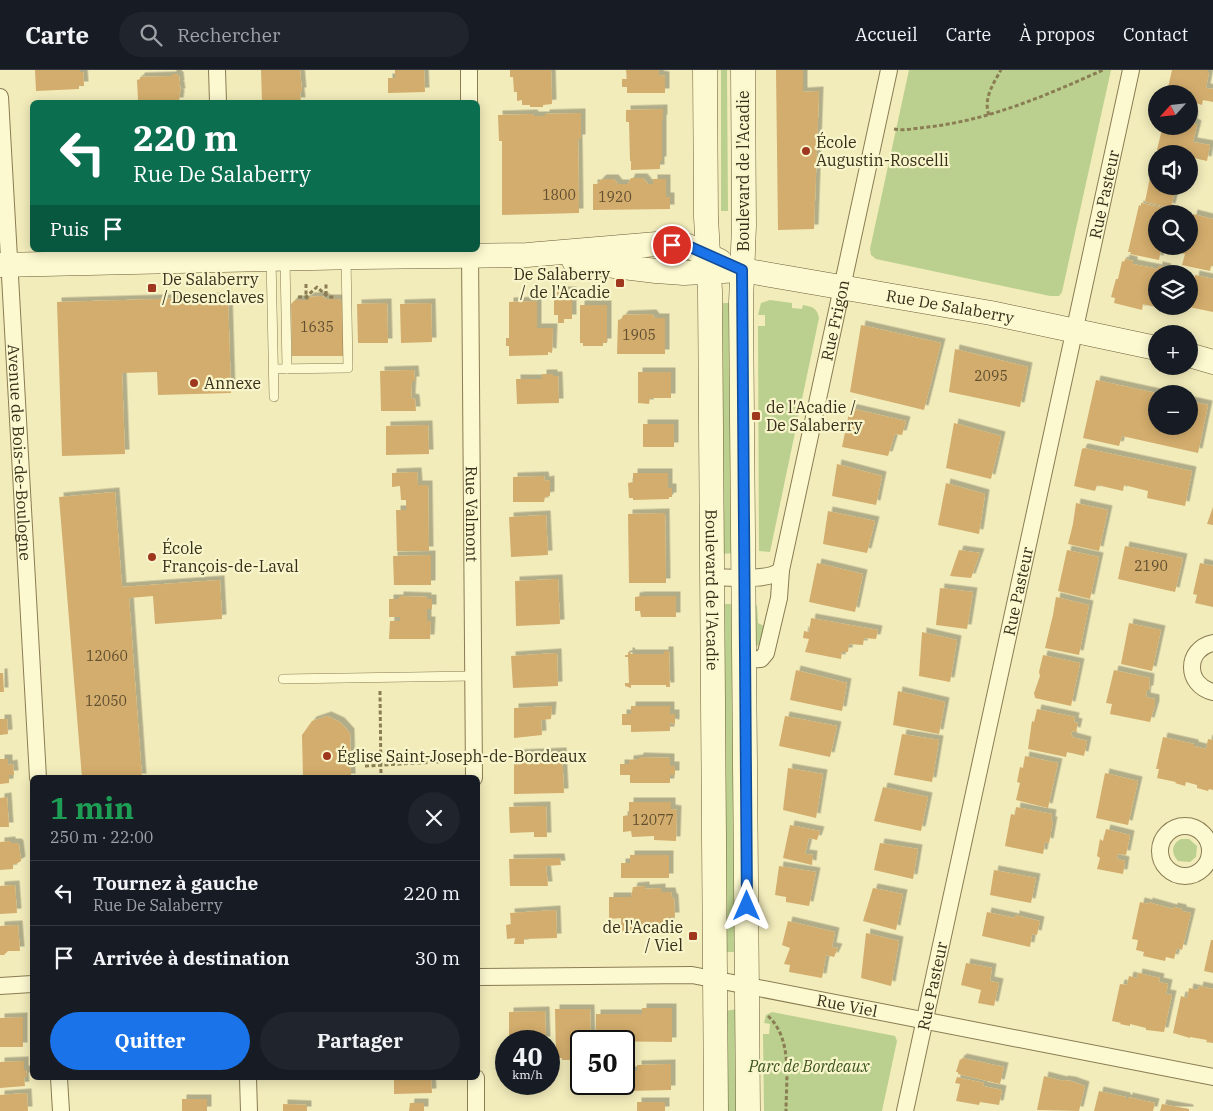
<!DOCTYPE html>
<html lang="fr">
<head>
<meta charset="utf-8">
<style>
  :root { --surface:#171b24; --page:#20242c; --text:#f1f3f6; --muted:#9ea1a6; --line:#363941; --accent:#1a73e8 }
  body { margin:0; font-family:"IBM Plex Serif",serif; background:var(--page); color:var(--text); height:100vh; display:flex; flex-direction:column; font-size:19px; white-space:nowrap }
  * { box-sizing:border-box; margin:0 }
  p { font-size:16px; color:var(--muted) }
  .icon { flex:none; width:28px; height:28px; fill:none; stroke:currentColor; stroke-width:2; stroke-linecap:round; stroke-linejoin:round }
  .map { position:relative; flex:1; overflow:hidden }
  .details { position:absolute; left:30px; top:705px; width:450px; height:305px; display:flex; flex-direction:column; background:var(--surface); border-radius:8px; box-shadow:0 2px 12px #0003 }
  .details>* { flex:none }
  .banner { position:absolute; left:30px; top:30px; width:450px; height:152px; border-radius:8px; box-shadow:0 2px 12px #0003; background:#0b6e4f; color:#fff; overflow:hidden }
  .needle { width:32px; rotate:243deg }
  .controls { position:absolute; left:1148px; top:15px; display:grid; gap:10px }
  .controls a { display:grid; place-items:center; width:50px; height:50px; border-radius:50%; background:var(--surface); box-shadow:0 2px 12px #0003; font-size:25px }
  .speed { position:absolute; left:495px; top:960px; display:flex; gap:10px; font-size:25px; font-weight:700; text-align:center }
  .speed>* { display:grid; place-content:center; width:65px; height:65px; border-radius:50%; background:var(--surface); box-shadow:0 2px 12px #0003; line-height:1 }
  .speed small { font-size:12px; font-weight:400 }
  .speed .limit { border:2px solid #111; border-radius:8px; background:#fff; color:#111 }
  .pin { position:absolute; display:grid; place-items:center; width:42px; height:42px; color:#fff; margin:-21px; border:2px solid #fff; border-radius:50%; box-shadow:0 1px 5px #0007 }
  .me { position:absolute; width:55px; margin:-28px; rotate:0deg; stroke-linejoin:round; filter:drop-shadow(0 0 4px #0008) }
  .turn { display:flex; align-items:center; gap:18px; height:105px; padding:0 20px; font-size:22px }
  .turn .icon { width:65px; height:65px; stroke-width:2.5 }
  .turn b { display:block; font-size:35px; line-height:42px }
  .then { display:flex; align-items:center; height:48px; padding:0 20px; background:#0003; gap:10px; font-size:19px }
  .round { display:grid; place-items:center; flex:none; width:52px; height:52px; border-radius:26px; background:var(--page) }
  .head { display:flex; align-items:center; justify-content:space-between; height:85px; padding:0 20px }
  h1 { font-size:30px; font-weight:700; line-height:38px; color:#1e9e55 }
  .action { display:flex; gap:10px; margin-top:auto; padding:10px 20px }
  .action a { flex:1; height:58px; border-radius:30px; background:var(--accent); color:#fff; font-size:20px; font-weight:700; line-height:58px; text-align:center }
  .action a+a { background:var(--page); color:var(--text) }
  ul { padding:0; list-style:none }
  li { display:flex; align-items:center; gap:15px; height:65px; padding:0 20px; border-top:1px solid var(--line) }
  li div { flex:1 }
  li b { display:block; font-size:19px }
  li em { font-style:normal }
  header { display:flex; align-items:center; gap:30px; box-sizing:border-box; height:70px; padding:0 25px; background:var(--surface); border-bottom:1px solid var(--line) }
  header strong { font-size:24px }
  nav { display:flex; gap:28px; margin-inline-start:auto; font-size:18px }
  .search { width:350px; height:45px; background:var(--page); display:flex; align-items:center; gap:12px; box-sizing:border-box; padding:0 18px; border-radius:28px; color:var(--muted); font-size:19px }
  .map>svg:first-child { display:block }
  .green { fill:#bbd08e }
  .building { fill:#d3ad6d; filter:url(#shadow) }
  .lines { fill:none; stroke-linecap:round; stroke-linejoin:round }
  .service-casing { stroke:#8a7c53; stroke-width:10 }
  .minor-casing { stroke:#8a7c53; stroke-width:18 }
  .secondary-casing { stroke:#6c5c37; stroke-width:25 }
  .path { stroke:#8a7c53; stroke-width:3; stroke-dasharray:4 2.5; stroke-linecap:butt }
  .service { stroke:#fcf8cf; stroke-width:9 }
  .minor { stroke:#fcf8cf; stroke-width:16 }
  .secondary { stroke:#fcf8cf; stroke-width:24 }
  .route-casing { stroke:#114b97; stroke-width:12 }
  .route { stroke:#1a73e8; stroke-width:9 }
  .poi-dot { fill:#9e371e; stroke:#f8f5cb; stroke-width:2 }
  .labels { text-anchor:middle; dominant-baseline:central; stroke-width:4.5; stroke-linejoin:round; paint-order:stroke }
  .number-label { font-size:14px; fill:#5f4e2f }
  .poi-label { font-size:16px; fill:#382e1a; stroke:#f8f5cb; text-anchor:start }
  .street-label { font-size:16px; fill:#382e1a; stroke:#f8f5cb }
  .park-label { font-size:16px; font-style:italic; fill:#3d561e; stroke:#f8f5cb }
</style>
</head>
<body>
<header>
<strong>Carte</strong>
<div class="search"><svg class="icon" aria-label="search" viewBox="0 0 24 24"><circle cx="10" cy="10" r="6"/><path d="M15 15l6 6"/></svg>Rechercher</div>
<nav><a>Accueil</a><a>Carte</a><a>À propos</a><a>Contact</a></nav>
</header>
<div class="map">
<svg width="1213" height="1041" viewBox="0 0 1213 1041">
  <defs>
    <filter id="shadow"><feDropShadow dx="4.5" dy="-4.5" stdDeviation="0" flood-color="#0004"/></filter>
  </defs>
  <rect width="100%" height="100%" fill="#f2ecbb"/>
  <g class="green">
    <path d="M721 0H727L728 141H721Z"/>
    <path d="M909 0H1111L1062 222 1059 226H1050L876 189 871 185 870 179Z"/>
    <path d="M770 230 792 233V238L802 239 803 235C813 237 817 238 819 248L770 482 759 481 758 256H765V245H758L761 233Z"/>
    <path d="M723 233H732L734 483 721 484 720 295Z"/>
    <path d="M722 534H734L738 882H725Z"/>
    <path d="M755 534 757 536 758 553 764 556 760 572 758 576 755 575Z"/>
    <path d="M1181 769H1189L1197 776 1196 787 1190 792 1178 791C1171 783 1171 774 1181 769Z"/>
    <path d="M738 939 739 1041H726L725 941Z"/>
    <path d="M772 942 895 966 897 971 882 1041H764L763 964H769L770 954 764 953 766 945Z"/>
  </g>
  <g class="building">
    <path d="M35 0H80V2H83L84 16H79V19L36 21Z"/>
    <path d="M261 0H300L302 22H300L301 32H262Z"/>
    <path d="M395 0H424L425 22 388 23V8H395Z"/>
    <path d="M510 0H551L552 34 543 35V37H530V35H522V30L517 31V22H514L513 7H510Z"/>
    <path d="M626 0H659V5L665 6V23H627V17H622V9H627Z"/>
    <path d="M776 0H803V22L819 21 814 159 778 160Z"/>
    <path d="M1172 0H1208V2H1209L1206 18 1213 19V32L1203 30 1202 35 1189 31V24L1167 22Z"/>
    <path d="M172 4H177L178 6H179L180 15 178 16H180L181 23H178L180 24 179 32H141V30H138L137 10 140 9V7L172 6Z"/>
    <path d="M663 39V49H662V91H660V99L631 100V91H630L629 52H626V40Z"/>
    <path d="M581 43V69H578L579 143 502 145V71H499L498 45 533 44 534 46H545V44Z"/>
    <path d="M1189 44 1194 45 1193 53 1197 55 1193 72 1210 75 1207 91 1189 87V84H1175L1157 80 1162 59 1167 60 1168 56H1189Z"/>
    <path d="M1154 93H1156V116H1176L1171 138 1145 132 1151 102H1152Z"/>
    <path d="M631 108H643L648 114H653V109H666V127H670V139L593 140V114H598V113L602 109H614L618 114H628Z"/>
    <path d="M1141 133 1169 139 1168 144H1156V176H1189V154H1191L1193 144 1213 149V196H1211L1210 201 1182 195 1185 184 1161 179 1159 190 1130 184 1131 182H1128L1139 135 1141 136Z"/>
    <path d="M1125 189 1133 191V194L1158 199V196L1167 198 1166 201 1176 203 1156 204V236H1179V239L1176 238 1175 242 1143 234 1142 240 1114 233 1115 228 1111 227 1116 209H1118L1122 191 1124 192Z"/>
    <path d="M1195 205 1213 209V242L1189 237Z"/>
    <path d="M557 221H572V249H564V253H558V245H554V230H557Z"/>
    <path d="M322 226 326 229H339L343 234 344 286H292L291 234 295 230H306L310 227Z"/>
    <path d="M228 227 231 323 158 325 157 302 122 303 125 384 62 386 57 232Z"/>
    <path d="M537 231V258H553L552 283 548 282V285L509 286V276H506V268H509V232Z"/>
    <path d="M387 233 388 273H358L357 234Z"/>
    <path d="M431 233 432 272 401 273 400 234Z"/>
    <path d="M580 235H607V273H603V276H583V273H580Z"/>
    <path d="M652 244 655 248H665V284H617L618 250 621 249 624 245Z"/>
    <path d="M861 255 941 273 924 340 850 322Z"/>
    <path d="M955 279 1028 297 1020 337 949 322Z"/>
    <path d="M414 300 415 311H412L411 328 415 329 416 341H381L380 301Z"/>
    <path d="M638 302H671V328H650L649 334 638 333Z"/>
    <path d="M542 304H553V306H558L559 333 517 334 516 309H542Z"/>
    <path d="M1096 310 1156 323V356H1189V331L1208 335 1198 383 1122 366 1119 376 1083 368Z"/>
    <path d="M850 338 906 351 902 365 895 364 888 386 842 377Z"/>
    <path d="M954 353 1001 366 991 409 946 398Z"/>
    <rect x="643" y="354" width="31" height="23"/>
    <path d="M428 355 429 384 386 385V356Z"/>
    <path d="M1084 378 1192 401 1185 436 1147 428 1148 421 1124 415 1123 421 1097 415 1095 421 1074 416 1082 379Z"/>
    <path d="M837 394 882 406 876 435 832 426Z"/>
    <path d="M417 402 418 415H428L429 481H397L396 440H406V430H401L400 416 392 417V403Z"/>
    <path d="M633 403H668V418H672V427H669V429L633 430V428H629L628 413 633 412Z"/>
    <path d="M544 406 545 411 550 410V426L545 427 544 432H513V407Z"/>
    <path d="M946 413 985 424 979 464 938 455Z"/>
    <path d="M115 422 122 517 220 510 222 549 155 554 153 526 129 528 142 708H82L59 427Z"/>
    <path d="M1076 433 1108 440 1099 481 1068 474 1073 454Z"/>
    <path d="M1213 437V455L1207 454Z"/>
    <path d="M828 441 875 451 867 483 823 474Z"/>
    <path d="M665 443 666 513H629L628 444Z"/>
    <path d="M546 445 548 485 511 487 509 447Z"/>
    <path d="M1125 476 1183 488 1175 522 1118 509Z"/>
    <path d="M959 480 980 483 971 508 950 506Z"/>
    <path d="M1067 480 1099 487 1090 529 1058 521Z"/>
    <path d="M431 485V515H394L393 486Z"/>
    <path d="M817 493 863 504 855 542 809 532Z"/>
    <path d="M1200 493 1213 496V537L1195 533 1197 525 1193 524Z"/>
    <path d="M558 509 560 554 516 556 515 511Z"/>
    <path d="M940 518 973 522 967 559 936 555Z"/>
    <path d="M399 526 427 527V529H432V539H427V551H431L430 569H389L390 551H400V547H389V529H399Z"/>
    <path d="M641 526H676V547H641L640 541H635V527Z"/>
    <path d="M1056 527 1089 535 1079 585 1045 578 1053 545Z"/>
    <path d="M811 548 878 560 876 569 864 568 863 575 849 574 848 582H842L841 589 805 582 809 569 803 568 804 561 809 562Z"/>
    <path d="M1129 553 1161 560 1152 601 1121 594Z"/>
    <path d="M922 562 957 570 950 612 919 606Z"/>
    <path d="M664 581H669L670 617H666V615H631V618L625 616V613H629L628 587H625V585H628V582H630L631 584H664Z"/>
    <path d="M557 583 558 616 513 618 511 586Z"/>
    <path d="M1043 585 1080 593 1071 636 1035 628 1034 623 1040 606 1039 602Z"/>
    <path d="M796 600 847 613 842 641 790 630Z"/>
    <path d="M1114 600 1150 608 1149 620H1147L1146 627 1155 629V635L1150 652 1110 644 1112 634 1106 633Z"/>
    <path d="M0 603H3L4 622H0Z"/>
    <path d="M898 621 945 632 939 664 893 655Z"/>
    <path d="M552 636 551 649 541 650 542 665 514 668V638Z"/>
    <path d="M631 636H670V644H675V654L670 653V661L631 662V655H622V644H631Z"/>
    <path d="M1037 639 1075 647 1074 652 1078 653 1076 662 1072 661 1071 665H1073L1072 667 1087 671 1084 686 1067 682 1066 687 1028 679 1032 651 1034 652Z"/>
    <path d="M327 646 340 652 350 663 351 708H303L302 665 312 651Z"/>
    <path d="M785 646 837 656 830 687 779 676Z"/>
    <path d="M0 649H7L8 664 0 665Z"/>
    <path d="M902 664 939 670 932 712 894 705Z"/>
    <path d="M1163 667 1194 674V676L1206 679 1208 669 1213 670V720L1209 719 1208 721 1197 718V715L1186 712 1185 716 1175 713 1176 712 1157 708 1159 699H1156Z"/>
    <path d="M562 682 564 723 514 724V684Z"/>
    <path d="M1025 686 1058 693 1048 738 1016 730 1020 713 1017 712 1020 697 1023 698Z"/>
    <path d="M639 687 670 688V696H675V705H670V713H630V705H620V694H629V690L639 689Z"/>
    <path d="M0 689H8V695L13 694 14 705H9V713L0 714Z"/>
    <path d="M788 698 823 704 816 748 783 740Z"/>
    <path d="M1105 703 1138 711 1128 755 1096 748Z"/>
    <path d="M883 717 928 727 921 761 874 751Z"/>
    <path d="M7 727 9 757H0V728Z"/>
    <path d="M629 732H671V739L677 740 676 771 654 770V766L632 767 631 761 623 762V746L629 745Z"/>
    <path d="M546 736 547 767H534V762L510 763 509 737Z"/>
    <path d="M1016 737 1052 744 1051 751H1053L1049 773 1045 772 1043 784 1005 776 1011 744 1015 745Z"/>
    <path d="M790 755 820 761 817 770 809 768 805 784 813 785 812 795 783 788Z"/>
    <path d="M1106 759 1130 765 1126 785 1118 784 1117 789 1125 791 1123 804 1097 799 1100 788 1097 786 1100 769 1103 771Z"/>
    <path d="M11 771V773H17L19 775 21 791 16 794H13V799L0 800V772Z"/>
    <path d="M880 773 918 779 913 809 874 800Z"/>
    <path d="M630 785H669V808H621V793H630Z"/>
    <path d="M560 788 561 795 546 796 548 816H510L509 789Z"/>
    <path d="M779 796 816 802 809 836 786 832V827L775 825Z"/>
    <path d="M994 800 1036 808 1031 833 990 825Z"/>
    <path d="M15 815 17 843 0 844V816Z"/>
    <path d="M645 816V819L661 818V822H671L672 827 674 829 675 847H670V864H654V857L649 858V862L627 863 621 861V848L609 849V827H631L633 817Z"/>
    <path d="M873 818 903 824 896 860 863 851Z"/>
    <path d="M1140 832 1148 834V832L1173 839V837L1182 839V841L1191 843 1182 880 1177 878 1174 889 1166 887 1165 891 1143 886 1144 882 1136 880 1138 870 1132 869Z"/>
    <path d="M556 840 557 868 524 869V874H514L515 868 507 869 506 855 511 854 510 843Z"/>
    <path d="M987 842 1015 848V845L1040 851 1037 865 1032 864 1030 877 982 866Z"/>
    <path d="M788 851 835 862 832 877 838 878 834 887 826 885 822 908 789 902 790 895 784 894 790 878 782 875Z"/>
    <path d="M18 855 20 881H8L4 885H0V856Z"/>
    <path d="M866 863 899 871 891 916 861 908Z"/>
    <path d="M1211 870H1213V903L1204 901Z"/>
    <path d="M966 893 992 898 990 911 999 913 994 936 978 933 981 920 961 915Z"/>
    <path d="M1138 903 1160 908 1159 912 1168 914 1166 924 1172 925 1164 962 1146 960V958L1130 954V956L1120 954 1121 953 1112 951 1120 914 1127 915 1129 906 1137 908Z"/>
    <path d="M1199 916 1213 919V973L1206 972 1207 970 1190 967V968L1173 963 1181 926 1187 928 1189 918 1198 920Z"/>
    <path d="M642 938H672V972L596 971V944H642Z"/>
    <path d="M555 939H590L591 971H581V990H562V988H556Z"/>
    <path d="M545 941 546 971H509V942Z"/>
    <path d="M23 947V977H0V948Z"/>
    <path d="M962 988 1004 997 1000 1014 958 1004V1002H956L960 989 961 990Z"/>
    <path d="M24 991V1000H26L27 1007H24L25 1016 0 1018V992Z"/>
    <path d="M671 994V1020L627 1021V1007H630V1001H637V995Z"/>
    <path d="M1044 1006 1063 1011V1010L1071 1011 1085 1016 1079 1041 1037 1040Z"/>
    <path d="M957 1007 984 1013 983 1016 1002 1020 999 1035 980 1032 979 1035 956 1031 960 1014 955 1013Z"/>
    <path d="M394 1008H431L432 1023 394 1024Z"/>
    <path d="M1099 1021 1126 1027V1029H1128V1027L1155 1033 1153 1041H1094Z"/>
    <path d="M27 1023 28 1041H0V1025Z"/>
    <rect x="182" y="1029" width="25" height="12"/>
    <rect x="637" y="1032" width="28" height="9"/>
    <path d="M410 1033H424V1041H409Z"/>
    <path d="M283 1034 307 1035V1041H283Z"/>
    <path d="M1162 1034 1189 1039V1041H1160Z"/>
  </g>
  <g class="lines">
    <g class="service-casing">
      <g id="service">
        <path d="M271 189 274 327"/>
        <path d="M285 189 287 299"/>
        <path d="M274 299 348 298 346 187"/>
        <path d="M283 609 473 606"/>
      </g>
    </g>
    <g class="minor-casing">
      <g id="minor">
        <path d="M217 0 218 32"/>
        <path d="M469 0V32"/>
        <path id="s1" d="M0 27 38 708"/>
        <path id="s2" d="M470 180 474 708"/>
        <path d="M712 507C729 507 769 512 781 500"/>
        <path d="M1213 573C1185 579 1185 615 1213 622"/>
        <path id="s3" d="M745 590 761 589 766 583 779 528 781 500 889 0"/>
        <circle cx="1185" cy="781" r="25"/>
        <path id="s4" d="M478 907 692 905 1213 1007"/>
        <path d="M0 916 32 914"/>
        <path d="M59 1008 61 1041"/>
        <path d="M248 1008 249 1041"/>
        <path d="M476 1008V1041"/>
        <path id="s5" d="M905 1041 1131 0"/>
      </g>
    </g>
    <g class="secondary-casing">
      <g id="secondary">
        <path id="s6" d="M705 0 706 147 710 221 716 1041"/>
        <path d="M743 0 744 155 741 233 748 1041"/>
        <path id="s7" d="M574 191 656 201 684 203 742 200 991 243 1156 278"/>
        <path d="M0 195 360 187 527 185 657 174 688 176 720 191"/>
        <path d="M1189 285 1213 292"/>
      </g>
    </g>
    <g class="path">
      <path d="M989 45C983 29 993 14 1001 0"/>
      <path d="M894 59C905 61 917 58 928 57 990 50 1047 25 1103 0"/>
      <path d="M306 214V227L308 229"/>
      <path d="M326 225V214"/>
      <path d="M298 227H306L317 217 328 227H334"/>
      <path d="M380 621 381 708"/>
      <path d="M365 696 455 691"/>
      <path d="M768 946C793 969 786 1010 786 1041"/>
    </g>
    <use href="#service" class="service"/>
    <use href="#minor" class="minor"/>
    <use href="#secondary" class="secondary"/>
  </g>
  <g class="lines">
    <g class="route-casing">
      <path id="route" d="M672 175 688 176 742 200 747 836"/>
    </g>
    <use href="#route" class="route"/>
  </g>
  <g class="poi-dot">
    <circle cx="806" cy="81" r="5"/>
    <rect x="615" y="208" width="10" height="10" rx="2.5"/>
    <rect x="147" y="213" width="10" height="10" rx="2.5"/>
    <circle cx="194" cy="313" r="5"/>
    <rect x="751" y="341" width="10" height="10" rx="2.5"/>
    <circle cx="152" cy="487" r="5"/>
    <circle cx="327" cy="686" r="5"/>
    <rect x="688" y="861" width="10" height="10" rx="2.5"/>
  </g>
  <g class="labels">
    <g class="number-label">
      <text x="559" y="125">1800</text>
      <text x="615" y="127">1920</text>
      <text x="317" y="257">1635</text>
      <text x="639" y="265">1905</text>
      <text x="991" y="306">2095</text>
      <text x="1151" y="496">2190</text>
      <text x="107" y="586">12060</text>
      <text x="106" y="631">12050</text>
      <text x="653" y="750">12077</text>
    </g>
    <g class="poi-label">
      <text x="816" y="72">École<tspan x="816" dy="18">Augustin-Roscelli</tspan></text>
      <text x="610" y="204" text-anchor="end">De Salaberry<tspan x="610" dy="18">/ de l'Acadie</tspan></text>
      <text x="162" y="209">De Salaberry<tspan x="162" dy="18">/ Desenclaves</tspan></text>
      <text x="204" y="313">Annexe</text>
      <text x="766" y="337">de l'Acadie /<tspan x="766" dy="18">De Salaberry</tspan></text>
      <text x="162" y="478">École<tspan x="162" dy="18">François-de-Laval</tspan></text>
      <text x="337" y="686">Église Saint-Joseph-de-Bordeaux</text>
      <text x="683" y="857" text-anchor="end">de l'Acadie<tspan x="683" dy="18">/ Viel</tspan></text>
    </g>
    <g class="street-label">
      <text transform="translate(743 101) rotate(-90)">Boulevard de l'Acadie</text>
      <text stroke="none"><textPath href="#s5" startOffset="938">Rue Pasteur</textPath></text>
      <text stroke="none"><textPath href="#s7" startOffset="380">Rue De Salaberry</textPath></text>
      <text stroke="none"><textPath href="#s3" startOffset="364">Rue Frigon</textPath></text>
      <text stroke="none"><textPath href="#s1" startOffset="356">Avenue de Bois-de-Boulogne</textPath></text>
      <text stroke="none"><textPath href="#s2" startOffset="264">Rue Valmont</textPath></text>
      <text stroke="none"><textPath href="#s6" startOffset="520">Boulevard de l'Acadie</textPath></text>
      <text stroke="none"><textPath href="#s5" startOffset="532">Rue Pasteur</textPath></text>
      <text stroke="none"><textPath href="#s5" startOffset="128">Rue Pasteur</textPath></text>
      <text stroke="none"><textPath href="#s4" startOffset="372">Rue Viel</textPath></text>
    </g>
    <g class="park-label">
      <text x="809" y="996">Parc de Bordeaux</text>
    </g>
  </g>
</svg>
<div class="controls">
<a><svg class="needle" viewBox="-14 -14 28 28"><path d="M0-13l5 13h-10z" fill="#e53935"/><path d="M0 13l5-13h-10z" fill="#9ea1a6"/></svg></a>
<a><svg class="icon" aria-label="sound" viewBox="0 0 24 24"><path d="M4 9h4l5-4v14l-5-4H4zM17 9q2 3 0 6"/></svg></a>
<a><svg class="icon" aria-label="search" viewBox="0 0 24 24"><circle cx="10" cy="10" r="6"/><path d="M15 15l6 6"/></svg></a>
<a><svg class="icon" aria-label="layers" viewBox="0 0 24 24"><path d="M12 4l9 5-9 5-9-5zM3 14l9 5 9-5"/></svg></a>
<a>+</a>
<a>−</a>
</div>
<div class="speed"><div>40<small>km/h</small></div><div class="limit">50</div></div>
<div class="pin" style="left:672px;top:175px;background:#d93025"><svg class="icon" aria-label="arrive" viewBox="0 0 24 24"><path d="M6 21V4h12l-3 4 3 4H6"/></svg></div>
<svg class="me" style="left:747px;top:836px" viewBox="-20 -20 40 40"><path d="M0-17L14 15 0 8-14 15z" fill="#1a73e8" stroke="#fff" stroke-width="4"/></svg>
<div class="banner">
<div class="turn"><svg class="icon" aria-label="left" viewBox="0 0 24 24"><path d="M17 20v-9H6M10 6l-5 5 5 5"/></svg><div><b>220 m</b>Rue De Salaberry</div></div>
<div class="then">Puis<svg class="icon" aria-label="arrive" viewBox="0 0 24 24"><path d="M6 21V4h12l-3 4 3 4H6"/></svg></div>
</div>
<section class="details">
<div class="head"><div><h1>1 min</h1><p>250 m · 22:00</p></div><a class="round"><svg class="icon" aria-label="close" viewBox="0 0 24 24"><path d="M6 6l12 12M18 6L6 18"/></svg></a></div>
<ul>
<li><svg class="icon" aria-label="left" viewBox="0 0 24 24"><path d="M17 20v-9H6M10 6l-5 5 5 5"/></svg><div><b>Tournez à gauche</b><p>Rue De Salaberry</p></div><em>220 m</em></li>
<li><svg class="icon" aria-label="arrive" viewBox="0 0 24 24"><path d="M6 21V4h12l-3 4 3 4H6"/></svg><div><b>Arrivée à destination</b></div><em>30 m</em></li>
</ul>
<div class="action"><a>Quitter</a><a>Partager</a></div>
</section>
</div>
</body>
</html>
